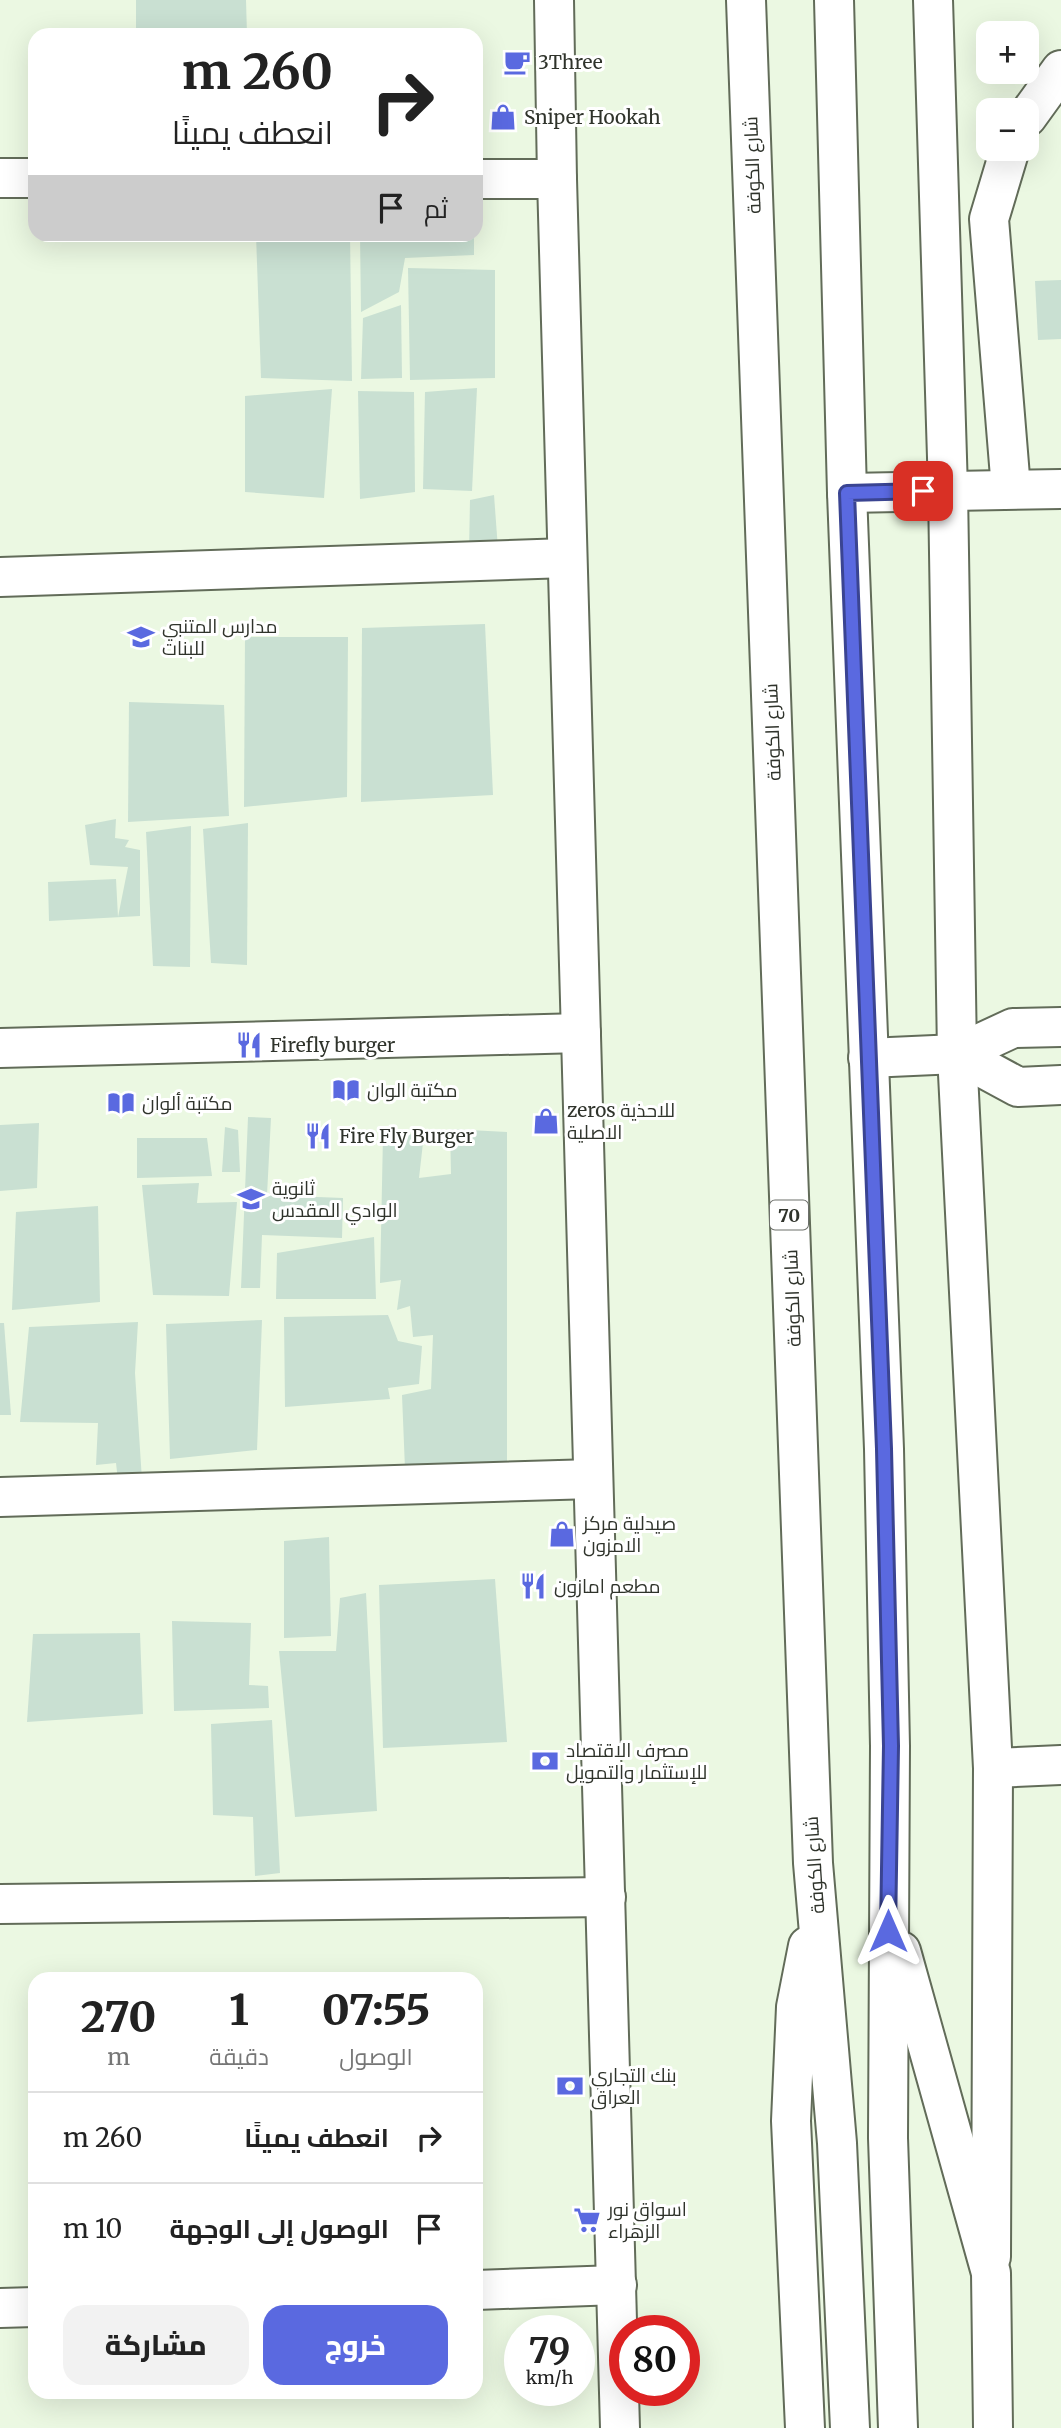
<!DOCTYPE html>
<html lang="ar">
<head>
<meta charset="utf-8">
<style>
  :root { --surface:#fff; --page:#f2f2f2; --text:#222; --muted:#767676; --line:#e0e0e0; --accent:#5a69e0 }
  body { margin:0; font-family:Merriweather,Cairo,serif; background:var(--page); color:var(--text); direction:rtl; height:100vh; display:flex; flex-direction:column; font-size:26px; white-space:nowrap }
  * { box-sizing:border-box; margin:0 }
  p { font-size:23px; color:var(--muted) }
  .icon { flex:none; width:38px; height:38px; fill:none; stroke:currentColor; stroke-width:2; stroke-linecap:round; stroke-linejoin:round }
  .map { position:relative; flex:1; overflow:hidden; direction:ltr }
  .details { position:absolute; left:28px; top:1972px; width:455px; height:427px; display:flex; flex-direction:column; background:var(--surface); border-radius:21px; box-shadow:0 7px 28px #0002; direction:rtl }
  .details>* { flex:none }
  .top-card { position:absolute; left:28px; top:28px; width:455px; height:214px; border-radius:21px; box-shadow:0 7px 28px #0002; direction:rtl; background:#fff; color:var(--text); overflow:hidden }
  .buttons { position:absolute; left:976px; top:21px; display:grid; gap:14px }
  .buttons a { display:grid; place-items:center; width:63px; height:63px; border-radius:14px; background:var(--surface); box-shadow:0 7px 28px #0002; font-size:35px }
  .speed { position:absolute; left:504px; top:2315px; display:flex; gap:14px; font-size:35px; font-weight:700; text-align:center }
  .speed>* { display:grid; place-content:center; width:91px; height:91px; border-radius:50%; background:var(--surface); box-shadow:0 7px 28px #0002; line-height:1 }
  .speed small { font-size:18px; font-weight:400 }
  .speed .limit { border:10px solid #d22; background:#fff; color:#111 }
  .pin { position:absolute; display:grid; place-items:center; width:60px; height:60px; color:#fff; margin:-30px; border-radius:14px; box-shadow:0 4px 10px #0006 }
  .me { position:absolute; width:77px; margin:-38px; rotate:0deg; stroke-linejoin:round; filter:drop-shadow(0 0 5px #0008) }
  .turn { display:flex; align-items:center; gap:24px; height:147px; padding:0 35px; font-size:32px }
  .turn .icon { width:91px; height:91px; stroke-width:2.5 }
  .turn b { display:block; font-size:49px; line-height:60px }
  .then { display:flex; align-items:center; height:66px; padding:0 35px; background:#0003; gap:14px; font-size:26px }
  .eta { display:flex; justify-content:space-evenly; align-items:center; height:119px; text-align:center }
  .eta b { font-size:42px; font-weight:800; line-height:49px }
  .action { display:flex; gap:14px; margin-top:auto; padding:14px 35px }
  .action a { flex:1; height:80px; border-radius:21px; background:var(--accent); color:#fff; font-size:28px; font-weight:800; line-height:80px; text-align:center }
  .action a+a { background:var(--page); color:var(--text) }
  ul { padding:0; list-style:none }
  li { display:flex; align-items:center; gap:21px; height:91px; padding:0 35px; border-top:2px solid var(--line) }
  li div { flex:1 }
  li b { display:block; font-size:26px }
  li em { font-style:normal }
  .map>svg:first-child { display:block }
  .building { fill:#c9e0d2 }
  .lines { fill:none; stroke-linecap:round; stroke-linejoin:round }
  .minor-casing { stroke:#626c59; stroke-width:42 }
  .highway-casing { stroke:#626c59; stroke-width:42 }
  .minor { stroke:#fff; stroke-width:38 }
  .highway { stroke:#fff; stroke-width:38 }
  .route-casing { stroke:#3a4492; stroke-width:18 }
  .route { stroke:#5a69e0; stroke-width:12 }
  .labels { text-anchor:middle; dominant-baseline:central; stroke-width:6; stroke-linejoin:round; paint-order:stroke }
  .shield { fill:#fff; stroke:#6d706b; stroke-width:2 }
  .shield-label { font-size:18px; font-weight:bold; fill:#2f332b }
  .poi-label { font-size:19px; fill:#2f332b; stroke:#fff; text-anchor:start }
  .street-label { font-size:19px; fill:#2f332b; stroke:#fff }
</style>
</head>
<body>
<div class="map">
<svg width="1061" height="2428" viewBox="0 0 1061 2428">
  <rect width="100%" height="100%" fill="#ebf8e2"/>
  <g class="building">
    <path d="M136 0H246L247 35H136Z"/>
    <path d="M256 234H350L352 381 261 378Z"/>
    <path d="M360 234H474V255L405 258 399 292 361 312Z"/>
    <path d="M408 268 495 270V378L410 380Z"/>
    <path d="M1061 280V339L1038 340 1035 281Z"/>
    <path d="M401 305 402 378 361 379 363 318Z"/>
    <path d="M477 388 472 491 423 489 425 392Z"/>
    <path d="M332 389 324 498 245 492V396Z"/>
    <path d="M358 391 414 392 415 492 360 499Z"/>
    <path d="M494 495 498 549 469 553 470 500Z"/>
    <path d="M485 624 493 795 361 802 362 628Z"/>
    <path d="M245 637H348L347 797 244 807Z"/>
    <path d="M129 702 224 705 229 816 128 822Z"/>
    <path d="M116 819 115 838 129 840 125 847 140 850V916L49 921 48 882 116 879 118 917 128 867 90 865 85 825Z"/>
    <path d="M248 823 247 965 211 963 203 829Z"/>
    <path d="M191 826 190 967 153 966 146 832Z"/>
    <path d="M248 1117 271 1118 267 1195 343 1198 342 1238 262 1235 260 1288H241Z"/>
    <path d="M39 1123 37 1188 0 1191V1125Z"/>
    <path d="M225 1127 238 1130 240 1172H222Z"/>
    <path d="M450 1129 507 1132V1468L405 1469 402 1395 431 1389 433 1335 413 1337 410 1306 397 1310 401 1280 380 1283 383 1135 424 1134 419 1178 451 1174Z"/>
    <path d="M137 1138H207L212 1176 137 1178Z"/>
    <path d="M199 1183 197 1203 237 1202 229 1296 153 1295 142 1185Z"/>
    <path d="M98 1206 100 1302 12 1310 16 1212Z"/>
    <path d="M374 1237 376 1299H276L277 1253Z"/>
    <path d="M388 1315 398 1341 422 1346 419 1384 388 1388 390 1399 285 1407 284 1317Z"/>
    <path d="M262 1320 257 1450 170 1459 166 1324Z"/>
    <path d="M138 1322 135 1373 142 1480 118 1481 116 1463 96 1465 98 1423 20 1422 29 1327Z"/>
    <path d="M0 1323H4L11 1415H0Z"/>
    <path d="M329 1537 331 1636 284 1638V1541Z"/>
    <path d="M495 1579 507 1742 383 1748 379 1585Z"/>
    <path d="M366 1593 377 1811 295 1817 279 1651H336L340 1598Z"/>
    <path d="M172 1621 251 1623 249 1685 268 1686 269 1708 174 1711Z"/>
    <path d="M140 1633 143 1714 27 1722 33 1634Z"/>
    <path d="M272 1720 280 1873 255 1876 253 1817 213 1815 211 1724Z"/>
  </g>
  <g class="lines">
    <g class="minor-casing">
      <g id="minor">
        <path d="M554 0 557 179 620 2428"/>
        <path d="M933 0 948 490 957 1054 993 1768 991 2257"/>
        <path d="M1027 117 1061 70"/>
        <path d="M1010 149 989 219 1011 489"/>
        <path d="M0 178H35"/>
        <path d="M476 179H557"/>
        <path d="M847 493 1061 489"/>
        <path d="M0 577 567 558"/>
        <path d="M0 1048 581 1033"/>
        <path d="M957 1054 1018 1087 1061 1085"/>
        <path d="M957 1054 1013 1028 1061 1027"/>
        <path d="M0 1497 593 1479"/>
        <path d="M993 1768 1061 1765"/>
        <path d="M0 1904 606 1897"/>
        <path d="M476 2290 617 2285"/>
        <path d="M0 2308 35 2307"/>
      </g>
    </g>
    <g class="highway-casing">
      <g id="highway">
        <path d="M746 0 813 1863 837 2143 850 2428"/>
        <path d="M834 0 847 493 884 1449 890 1746 888 2138 898 2428"/>
        <path d="M868 1058 957 1054"/>
        <path d="M901 1951 991 2273 993 2428"/>
        <path d="M805 2428 791 2121 796 2007 808 1946"/>
      </g>
    </g>
    <use href="#minor" class="minor"/>
    <use href="#highway" class="highway"/>
  </g>
  <g class="lines">
    <g class="route-casing">
      <path id="route" d="M888 1931 891 1746 884 1449 847 493 923 491"/>
    </g>
    <use href="#route" class="route"/>
  </g>
  <defs>
    <g id="cafe-bare" transform="scale(2.1)"><path d="M-5.5-4.5H6V0H3Q3 3.5 0 3.5H-2.5Q-5.5 3.5-5.5 0ZM3-3.2v2h1.7v-2ZM-6 4.5H4V6H-6Z" fill="#5a69e0" stroke="#fff" stroke-width="2.5" paint-order="stroke"/></g>
    <g id="shop-bare" transform="scale(2.1)"><path d="M-5-2.5h2.3a2.7 3.5 0 0 1 5.4 0H5L5.5 6h-11ZM-1.5-2.5h3a1.5 2.3 0 0 0-3 0Z" fill="#5a69e0" stroke="#fff" stroke-width="2.5" paint-order="stroke"/></g>
    <g id="school-bare" transform="scale(2.1)"><path d="M0-5L7-2L0 1L-7-2ZM-4 1L0 2.5L4 1V4Q0 6-4 4Z" fill="#5a69e0" stroke="#fff" stroke-width="2.5" paint-order="stroke"/></g>
    <g id="restaurant-bare" transform="scale(2.1)"><path d="M-5-6h1v4h1v-4h1v4h1v-4h1v5L-1.5 .5V6h-2V.5L-5-1ZM5-6V6H3V1.5H1.5Q1.5-4 5-6Z" fill="#5a69e0" stroke="#fff" stroke-width="2.5" paint-order="stroke"/></g>
    <g id="library-bare" transform="scale(2.1)"><path d="M-6-4Q-3-5.5-.7-3.5V5Q-3 3-6 4ZM6-4Q3-5.5 .7-3.5V5Q3 3 6 4Z" fill="#5a69e0" stroke="#fff" stroke-width="2.5" paint-order="stroke"/></g>
    <g id="bank-bare" transform="scale(2.1)"><path d="M-6-4H6V4H-6ZM0-2.3a2.3 2.3 0 1 0 0 4.6a2.3 2.3 0 1 0 0-4.6Z" fill="#5a69e0" stroke="#fff" stroke-width="2.5" paint-order="stroke"/></g>
    <g id="supermarket-bare" transform="scale(2.1)"><path d="M-6-5.5h2.5l.6 2H6L4.5 2H-2.5L-4.4-4H-6ZM-1.5 3.2a1.3 1.3 0 1 0 .1 0ZM3 3.2a1.3 1.3 0 1 0 .1 0Z" fill="#5a69e0" stroke="#fff" stroke-width="2.5" paint-order="stroke"/></g>
  </defs>
  <g fill-rule="evenodd">
    <use href="#cafe-bare" x="517" y="62"/>
    <use href="#shop-bare" x="503" y="117"/>
    <use href="#school-bare" x="141" y="637"/>
    <use href="#restaurant-bare" x="249" y="1045"/>
    <use href="#library-bare" x="346" y="1090"/>
    <use href="#library-bare" x="121" y="1103"/>
    <use href="#shop-bare" x="546" y="1121"/>
    <use href="#restaurant-bare" x="318" y="1136"/>
    <use href="#school-bare" x="251" y="1199"/>
    <use href="#shop-bare" x="562" y="1534"/>
    <use href="#restaurant-bare" x="533" y="1586"/>
    <use href="#bank-bare" x="545" y="1761"/>
    <use href="#bank-bare" x="570" y="2086"/>
    <use href="#supermarket-bare" x="587" y="2220"/>
  </g>
  <g class="labels">
    <rect class="shield" x="770" y="1200.5" width="38" height="29" rx="5"/>
    <g class="shield-label">
      <text x="789" y="1215">70</text>
    </g>
    <g class="poi-label">
      <text x="538" y="62">3Three</text>
      <text x="524" y="117">Sniper Hookah</text>
      <text x="162" y="626">مدارس المتنبي<tspan x="162" dy="22">للبنات</tspan></text>
      <text x="270" y="1045">Firefly burger</text>
      <text x="367" y="1090">مكتبة الوان</text>
      <text x="142" y="1103">مكتبة ألوان</text>
      <text x="567" y="1110">zeros للاحذية<tspan x="567" dy="22">الاصلية</tspan></text>
      <text x="339" y="1136">Fire Fly Burger</text>
      <text x="272" y="1188">ثانوية<tspan x="272" dy="22">الوادي المقدس</tspan></text>
      <text x="583" y="1523">صيدلية مركز<tspan x="583" dy="22">الامزون</tspan></text>
      <text x="554" y="1586">مطعم امازون</text>
      <text x="566" y="1750">مصرف الاقتصاد<tspan x="566" dy="22">للإستثمار والتمويل</tspan></text>
      <text x="591" y="2075">بنك التجاري<tspan x="591" dy="22">العراق</tspan></text>
      <text x="608" y="2209">اسواق نور<tspan x="608" dy="22">الزهراء</tspan></text>
    </g>
    <g class="street-label">
      <text transform="translate(752 165) rotate(-92)">شارع الكوفة</text>
      <text transform="translate(772 732) rotate(-92)">شارع الكوفة</text>
      <text transform="translate(792 1298) rotate(-92)">شارع الكوفة</text>
      <text transform="translate(814 1865) rotate(-94)">شارع الكوفة</text>
    </g>
  </g>
</svg>
<div class="buttons">
<a>+</a>
<a>−</a>
</div>
<div class="speed"><div>79<small>km/h</small></div><div class="limit">80</div></div>
<div class="pin" style="left:923px;top:491px;background:#d93025"><svg class="icon" aria-label="arrive" viewBox="0 0 24 24"><path d="M6 21V4h12l-3 4 3 4H6"/></svg></div>
<svg class="me" style="left:888px;top:1931px" viewBox="-20 -20 40 40"><path d="M0-17L14 15 0 8-14 15z" fill="#5a69e0" stroke="#fff" stroke-width="4"/></svg>
<div class="top-card">
<div class="turn"><svg class="icon" aria-label="right" viewBox="0 0 24 24"><path d="M7 20v-9h11M14 6l5 5-5 5"/></svg><div><b>260 m</b>انعطف يمينًا</div></div>
<div class="then">ثم<svg class="icon" aria-label="arrive" viewBox="0 0 24 24"><path d="M6 21V4h12l-3 4 3 4H6"/></svg></div>
</div>
<section class="details">
<div class="eta">
<div><b>07:55</b><p>الوصول</p></div>
<div><b>1</b><p>دقيقة</p></div>
<div><b>270</b><p>m</p></div>
</div>
<ul>
<li><svg class="icon" aria-label="right" viewBox="0 0 24 24"><path d="M7 20v-9h11M14 6l5 5-5 5"/></svg><div><b>انعطف يمينًا</b></div><em>260 m</em></li>
<li><svg class="icon" aria-label="arrive" viewBox="0 0 24 24"><path d="M6 21V4h12l-3 4 3 4H6"/></svg><div><b>الوصول إلى الوجهة</b></div><em>10 m</em></li>
</ul>
<div class="action"><a>خروج</a><a>مشاركة</a></div>
</section>
</div>
</body>
</html>
